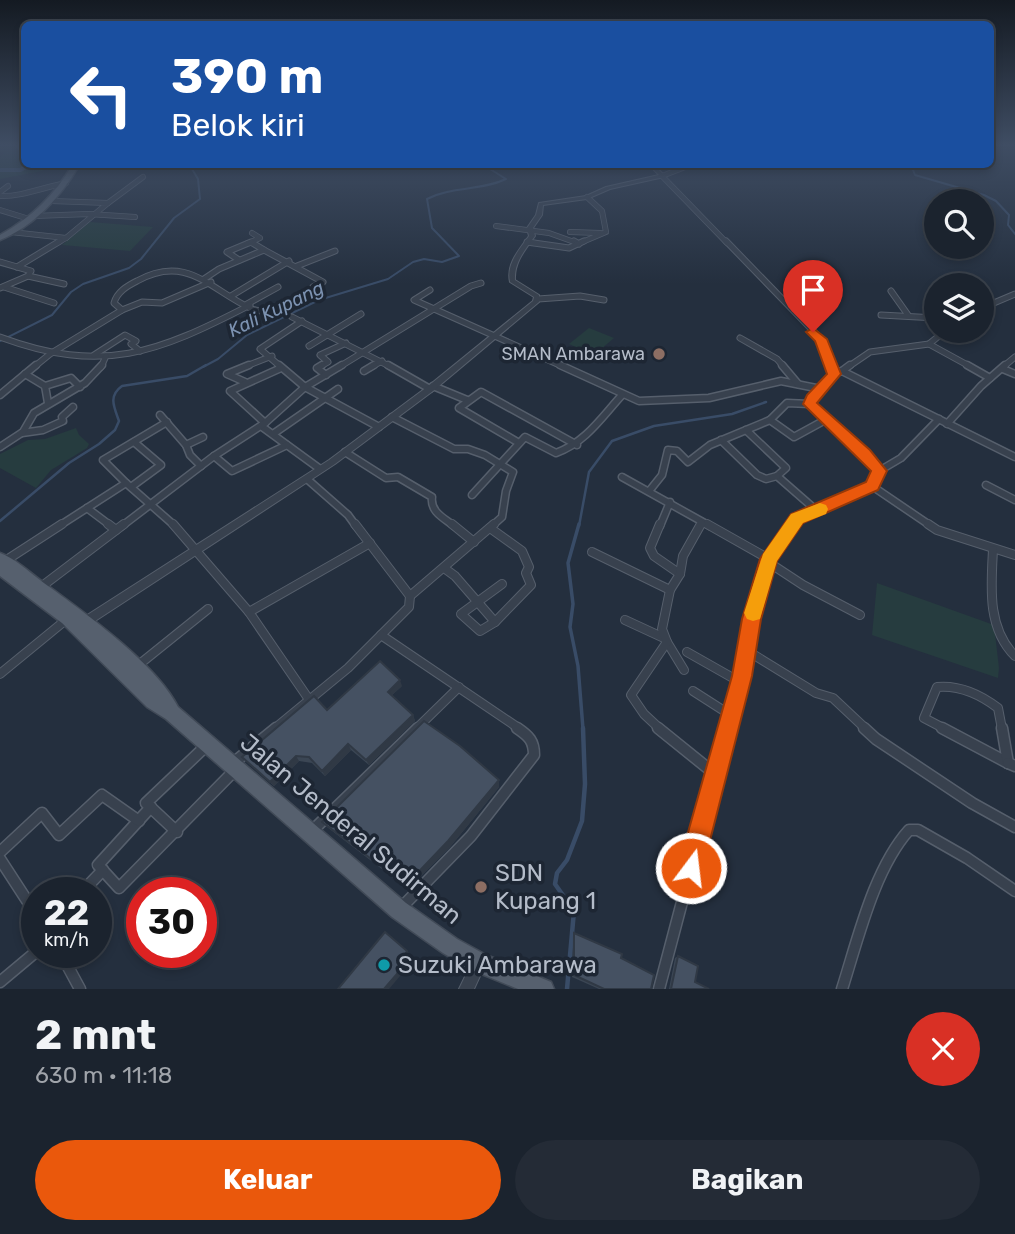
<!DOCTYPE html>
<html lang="id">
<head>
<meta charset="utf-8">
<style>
  :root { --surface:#1b232e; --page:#242b36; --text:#f1f3f6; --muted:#a0a4aa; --line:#39404a; --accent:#ea580c }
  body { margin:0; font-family:Rubik,sans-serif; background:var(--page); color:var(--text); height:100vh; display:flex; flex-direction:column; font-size:26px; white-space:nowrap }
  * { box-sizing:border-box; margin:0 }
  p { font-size:23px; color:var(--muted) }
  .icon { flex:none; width:38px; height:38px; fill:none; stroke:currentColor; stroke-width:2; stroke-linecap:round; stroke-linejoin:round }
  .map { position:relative; height:989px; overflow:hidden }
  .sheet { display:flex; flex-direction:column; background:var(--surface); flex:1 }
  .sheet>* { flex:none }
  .guide { position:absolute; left:21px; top:21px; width:973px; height:147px; border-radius:10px; box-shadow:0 4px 10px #0003,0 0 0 2px var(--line); background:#1a4fa0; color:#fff; overflow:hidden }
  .fabs { position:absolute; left:924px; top:189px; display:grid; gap:14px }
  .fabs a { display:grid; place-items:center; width:70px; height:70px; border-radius:50%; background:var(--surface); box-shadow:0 4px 10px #0003,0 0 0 2px var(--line); font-size:35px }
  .speed { position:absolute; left:21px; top:877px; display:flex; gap:14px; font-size:35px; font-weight:700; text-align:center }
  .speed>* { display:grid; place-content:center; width:91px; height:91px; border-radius:50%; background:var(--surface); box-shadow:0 4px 10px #0003,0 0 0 2px var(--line); line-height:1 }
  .speed small { font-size:18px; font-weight:400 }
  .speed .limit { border:10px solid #d22; background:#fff; color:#111 }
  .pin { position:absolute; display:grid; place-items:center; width:60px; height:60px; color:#fff; margin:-72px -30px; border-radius:50% 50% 50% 0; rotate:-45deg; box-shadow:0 0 7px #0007 }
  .pin .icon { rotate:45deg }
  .me { position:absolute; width:77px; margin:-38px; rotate:15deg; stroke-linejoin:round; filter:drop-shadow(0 0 5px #0008) }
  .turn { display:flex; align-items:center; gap:24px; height:147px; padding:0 35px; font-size:32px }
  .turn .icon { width:91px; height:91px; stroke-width:2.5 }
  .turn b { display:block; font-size:49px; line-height:60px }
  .round { display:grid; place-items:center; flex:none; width:74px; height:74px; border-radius:37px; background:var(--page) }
  .summary { display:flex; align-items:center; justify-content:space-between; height:119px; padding:0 35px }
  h1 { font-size:42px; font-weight:700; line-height:52px }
  .cta { display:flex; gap:14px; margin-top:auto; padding:14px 35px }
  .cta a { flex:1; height:80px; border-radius:42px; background:var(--accent); color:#fff; font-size:28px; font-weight:700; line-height:80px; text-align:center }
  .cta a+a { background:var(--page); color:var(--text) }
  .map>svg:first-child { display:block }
  .green { fill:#263c3f }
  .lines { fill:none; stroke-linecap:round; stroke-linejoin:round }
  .stream-far3 { stroke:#394c67; stroke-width:2 }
  .stream-far2 { stroke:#394c67; stroke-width:2.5 }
  .stream-far1 { stroke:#394c67; stroke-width:3.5 }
  .stream { stroke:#394c67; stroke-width:4.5 }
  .river { fill:#394c67; fill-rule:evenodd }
  .minor-far4-casing { stroke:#565f6c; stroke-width:6 }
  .minor-far3-casing { stroke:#565f6c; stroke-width:7 }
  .minor-far2-casing { stroke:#565f6c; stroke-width:9 }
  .minor-far1-casing { stroke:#565f6c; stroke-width:10 }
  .minor-casing { stroke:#565f6c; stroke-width:13 }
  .tertiary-casing { stroke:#565f6c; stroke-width:2 }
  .primary-casing { stroke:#414a57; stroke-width:3 }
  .minor-far4 { stroke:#38414e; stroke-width:4.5 }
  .minor-far3 { stroke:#38414e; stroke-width:5 }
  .minor-far2 { stroke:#38414e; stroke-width:6 }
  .minor-far1 { stroke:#38414e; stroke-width:8 }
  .minor { stroke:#38414e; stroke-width:10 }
  .tertiary { fill:#38414e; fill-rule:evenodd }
  .primary { fill:#56606e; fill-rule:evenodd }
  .wall { fill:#3b4654 }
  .shaded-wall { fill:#303945 }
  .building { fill:#455162; stroke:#303945; stroke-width:2 }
  .route { fill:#ea580c; stroke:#983908; stroke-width:2 }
  .slow { fill:#f59e0b }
  .education-dot { fill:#8d6e63; stroke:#1d2633; stroke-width:2.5 }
  .culture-dot { fill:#0f9aa8; stroke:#1d2633; stroke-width:2.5 }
  .labels { text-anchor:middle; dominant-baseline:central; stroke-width:7; stroke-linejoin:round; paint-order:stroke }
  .far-poi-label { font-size:18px; fill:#b4bcc9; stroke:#1d2633; text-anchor:end }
  .far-water-label { font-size:19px; font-style:italic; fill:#7c92b1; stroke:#1d2633 }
  .near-street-label { font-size:24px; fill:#b4bcc9; stroke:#1d2633 }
  .near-poi-label { font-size:24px; fill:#b4bcc9; stroke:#1d2633; text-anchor:start }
</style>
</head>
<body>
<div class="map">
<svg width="1015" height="989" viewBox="0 0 1015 989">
  <rect width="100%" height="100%" fill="#242f3e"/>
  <g class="green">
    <path d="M0 145H24V164L50 165 42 171 0 179V158L4 153 0 150Z"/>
    <path d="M90 222 153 227 130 251 62 245Z"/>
    <path d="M589 328 614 338 594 355 569 344Z"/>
    <path d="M76 428 79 435 89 444 87 448 51 470 36 488 0 468V454L28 440 45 439Z"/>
    <path d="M877 583 994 625 999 668 998 678 872 635Z"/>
  </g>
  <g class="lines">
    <g class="stream-far3">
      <path d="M920 164 913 170 915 175 984 195 996 201 1009 215 1008 225 1015 234"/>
      <path d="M0 341 52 315 71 292 83 284 129 268 141 259 174 218 200 199 198 179 189 164"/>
      <path d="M203 367 218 359 247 335 319 300 388 279 413 262 424 259 442 262 459 256 432 228 427 199C452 186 481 191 506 179L482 164"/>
    </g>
    <g class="stream-far2">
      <path d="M0 521 69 463 99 444 115 430 119 421C114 407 108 396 122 386L187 376 206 365"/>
      <path d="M579 526 589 472 612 441 654 426 732 414 766 402"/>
    </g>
    <path class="stream-far1" d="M579 524 568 563 573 604 570 627 578 666 583 729"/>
    <path class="stream" d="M567 989 574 911 555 884 557 873 567 860 582 821 585 784 583 728"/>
    <g class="river">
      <path d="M13 145H20L24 149V155Z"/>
      <path d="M26 164H35L21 172H0V168H20Z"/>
    </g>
    <g class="minor-far4-casing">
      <g id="minor-far4">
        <path d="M693 164 662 176 727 243"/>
        <path d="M0 192 8 186"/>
        <path d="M0 196C21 197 44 187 66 183"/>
        <path d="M108 203 143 177"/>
        <path d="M0 210 29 219"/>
        <path d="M33 216 89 214 135 217"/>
        <path d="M496 226 549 233 577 243"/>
        <path d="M11 232 66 238 108 203 52 201"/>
        <path d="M570 232 600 233"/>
        <path d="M251 242 260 238 252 233"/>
        <path d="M527 242 535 243"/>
        <path d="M57 243 66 238"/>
        <path d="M248 243H253"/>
        <path d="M580 243 606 232 602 211 587 197"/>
      </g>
    </g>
    <g class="minor-far3-casing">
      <g id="minor-far3">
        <path d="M574 241 579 244"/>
        <path d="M726 241 821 339 831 367"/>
        <path d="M527 242 569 248 584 241"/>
        <path d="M239 260 227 252 251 242 264 250"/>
        <path d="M0 262 31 271 28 276"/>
        <path d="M297 266 335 251"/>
        <path d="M17 267 60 241"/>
        <path d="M204 279 219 269 264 250 323 282 313 287"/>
        <path d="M4 287 54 303"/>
        <path d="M0 288 28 276 64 284"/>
        <path d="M430 290 414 300 564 367"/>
        <path d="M891 291 908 315"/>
        <path d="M231 296 289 261"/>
        <path d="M538 299 580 296 604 300"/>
        <path d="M247 304 278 287"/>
        <path d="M982 308 1015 294"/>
        <path d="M122 310 114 303C117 292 127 286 137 281 187 253 210 290 252 309 262 313 274 311 285 314"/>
        <path d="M881 315 936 318"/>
        <path d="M292 317 391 367"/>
        <path d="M0 337C103 375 157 353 250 305"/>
        <path d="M740 338 777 359 784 367"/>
        <path d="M929 344 971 367"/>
        <path d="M309 346 361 314"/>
        <path d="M94 355 125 335 136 341 131 344 140 351"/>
        <path d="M34 367 50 354 122 310 142 302 162 303 211 282"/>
        <path d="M101 367 106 356"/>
        <path d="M244 367 272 356"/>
        <path d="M281 367 260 349 302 321"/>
        <path d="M319 367 328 362 320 355 346 343"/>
        <path d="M339 367 471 286 481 283"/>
        <path d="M371 367 382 361"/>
        <path d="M848 367 870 352 929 344 945 331"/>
        <path d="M1003 367 1015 357"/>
      </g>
    </g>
    <g class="minor-far2-casing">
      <g id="minor-far2">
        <path d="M279 365 305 387 379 427"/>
        <path d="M322 365 317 368 326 375"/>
        <path d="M388 365 430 389"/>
        <path d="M560 365 639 401 709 398 781 381 821 389 836 373 842 371 1015 457"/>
        <path d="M782 365 798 384"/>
        <path d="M831 365 834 374"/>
        <path d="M967 365 990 378"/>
        <path d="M1003 369 1015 374"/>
        <path d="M364 371 374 365"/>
        <path d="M842 371 850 365"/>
        <path d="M25 374 45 386 48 403"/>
        <path d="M245 382 227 374 249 365"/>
        <path d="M45 386 71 378 80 387"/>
        <path d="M433 386 467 400"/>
        <path d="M0 395 36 365"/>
        <path d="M160 415 186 445 203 437"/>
        <path d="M392 417 454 449H468L485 455 513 472 506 491 502 517 492 526"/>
        <path d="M770 420 794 437 827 419"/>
        <path d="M265 423 230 391 281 368"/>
        <path d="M947 424 981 386 1005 365"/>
        <path d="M261 426 320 469"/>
        <path d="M746 430 786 468 777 476 817 511"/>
        <path d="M22 433 43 430 63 421 62 417 73 407"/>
        <path d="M273 434 338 389"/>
        <path d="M721 440 757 475 766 479 777 476"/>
        <path d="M519 443 459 408 481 392 577 445"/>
        <path d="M186 445 190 455 201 466"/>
        <path d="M0 447 23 432 34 413 85 383 102 365"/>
        <path d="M345 452 386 478 398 477 432 497C430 512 444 518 454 526"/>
        <path d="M214 456 232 471 287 445"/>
        <path d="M879 471 901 458 939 419"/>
        <path d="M622 477 710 526"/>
        <path d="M307 479 348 515 356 526"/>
        <path d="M126 483 103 460 167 422"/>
        <path d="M986 485 1015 500"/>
        <path d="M872 486 931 526"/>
        <path d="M131 487 161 465 134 442"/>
        <path d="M650 490 662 475 668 450 677 451 688 462 710 445 770 420 787 403 810 404"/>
        <path d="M472 495 525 437 556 453C586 442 601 418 622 395"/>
        <path d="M87 508 111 526"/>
        <path d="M59 526 126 483 175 526"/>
        <path d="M122 526 214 456 265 423 305 387 342 365"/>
        <path d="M660 526 670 502"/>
        <path d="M700 526 702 522"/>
        <path d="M792 526 797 518 872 486 879 471 849 438 810 404 821 389"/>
      </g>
    </g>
    <g class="minor-far1-casing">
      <g id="minor-far1">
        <path d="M108 524 116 530"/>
        <path d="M173 524 249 612"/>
        <path d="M355 524 410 596 409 607 381 635"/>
        <path d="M452 524 474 542"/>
        <path d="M660 524 650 548 654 556 680 574"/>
        <path d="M707 524 769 559"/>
        <path d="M928 524 937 530 1015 555"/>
        <path d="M993 550C991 587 987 628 1015 656"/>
        <path d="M592 552 670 590"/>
        <path d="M5 561 62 524"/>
        <path d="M768 562 803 585 860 615"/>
        <path d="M444 568 455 576 495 622 531 585 526 573 529 567 522 551 490 528"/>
        <path d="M41 587 124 524"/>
        <path d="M410 596 494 524"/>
        <path d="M625 620 664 638"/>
        <path d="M495 622 480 631 461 614 502 584"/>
        <path d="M667 642 684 670"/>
        <path d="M746 650 816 693 833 698 866 729"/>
        <path d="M687 652 740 682"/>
        <path d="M136 667 208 609"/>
        <path d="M0 674 67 619"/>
        <path d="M693 691 732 716"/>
        <path d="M308 698 249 612 370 543"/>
        <path d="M274 729 348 668 381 635 520 729"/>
        <path d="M416 729 459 687"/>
        <path d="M660 729 644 714 631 695 667 642 662 629 670 590 680 574 683 556 701 524"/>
        <path d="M728 729 742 675 752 617 769 559 793 524"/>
        <path d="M945 729 924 718 937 687C959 685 981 695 998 708L1002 729"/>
      </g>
    </g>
    <g class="minor-casing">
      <g id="minor">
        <path d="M658 728 715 774"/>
        <path d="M864 728 876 739 972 803 1015 827"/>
        <path d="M942 728 1008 763"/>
        <path d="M1002 728 1008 763"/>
        <path d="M1008 763 1015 766"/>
        <path d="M232 764 276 728"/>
        <path d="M151 807 98 865 119 888 236 769"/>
        <path d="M312 831 418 728"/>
        <path d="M177 832 146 803 207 745"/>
        <path d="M0 852 42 813 59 835 102 795 139 821"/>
        <path d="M0 859 37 916"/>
        <path d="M82 892 103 870"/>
        <path d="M399 910 471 836 534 755C534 741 529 736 517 728"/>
        <path d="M60 952 80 989"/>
        <path d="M0 982 37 951"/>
        <path d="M659 989 728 728"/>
        <path d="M842 989C858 939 874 869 909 830H918L967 858 1015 891"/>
      </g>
    </g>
    <g class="tertiary-casing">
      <g id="tertiary">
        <path d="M648 164H653L664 175V177L610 189 587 199 543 205 542 215 533 228 535 236C525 250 514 262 515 280L539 295V302L433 391 335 464 89 625 85 627 81 625 80 622 81 619 329 460 427 387 533 301 534 297 510 282C506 264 519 250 529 236L527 228 536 215 539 203 586 196 606 187 659 175Z"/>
        <path d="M479 956 484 958 486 963 474 989H459L474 958Z"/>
      </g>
    </g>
    <g class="primary-casing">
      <g id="primary">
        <path d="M73 164H80C61 196 35 226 0 240V235C31 218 55 195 73 164Z"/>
        <path d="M0 553C14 558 28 571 40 580 81 610 156 663 178 707L406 903 457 939 486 955 551 982 554 989H518L472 970 443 953 392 917 166 719 147 707 62 623 0 576Z"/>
      </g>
    </g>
    <use href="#minor-far4" class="minor-far4"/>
    <use href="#minor-far3" class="minor-far3"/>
    <use href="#minor-far2" class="minor-far2"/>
    <use href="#minor-far1" class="minor-far1"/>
    <use href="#minor" class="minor"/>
    <use href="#tertiary" class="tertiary"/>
    <use href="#primary" class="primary"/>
  </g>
  <g class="wall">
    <path d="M402 686 392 695 413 715 415 721 369 765 351 750 325 776 312 763 299 761 274 786 242 757 327 710Z"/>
    <path d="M499 787 450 847 408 889 327 827 322 822Z"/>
    <path d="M574 933 621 958 651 989H599L572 977 573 935Z"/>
    <path d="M678 956 695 982 709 989H669L675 958Z"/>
  </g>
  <g class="shaded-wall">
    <path d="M400 680 402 686 390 697 388 692Z"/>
    <path d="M413 715 415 721 369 765 366 760Z"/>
    <path d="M348 744 351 750 325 776 322 771Z"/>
    <path d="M296 756 299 761 274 786 270 782Z"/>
    <path d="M499 780V787L450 847 408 889 406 885Z"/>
    <path d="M407 951 410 954 400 976 389 989H384Z"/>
  </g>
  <g class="building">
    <path d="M380 661 400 680 388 692 413 715 366 760 348 744 322 771 309 757 296 756 270 782 242 757 314 696 327 710Z"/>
    <path d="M424 721 460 746 499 780 448 841 406 885 322 822Z"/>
    <path d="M385 932 407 951 397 974 384 989H338Z"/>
    <path d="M574 933 622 954 621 958 654 975 651 989H604L574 975Z"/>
    <path d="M678 956 698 966 695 982 709 989H671Z"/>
  </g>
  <linearGradient id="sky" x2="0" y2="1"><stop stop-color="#141a22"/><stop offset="0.51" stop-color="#3f4d63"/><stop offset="1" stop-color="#3f4d63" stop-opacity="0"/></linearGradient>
  <rect width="1015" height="284" fill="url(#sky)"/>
  <path class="route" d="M813 328 827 339 841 374 817 403 870 450 887 471 878 490 803 523 777 561 761 619 752 676 703 868 699 877 691 881 682 877 678 868 732 676 742 619 760 559 791 514 866 482 871 471 803 404 807 395 827 374 815 341 806 332Z"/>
  <path class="slow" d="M820 503 826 505 828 509 826 514 803 523 777 561 760 619 753 621 747 619 744 613 763 554 791 514Z"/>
  <g class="education-dot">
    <circle cx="659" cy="354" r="7"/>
    <circle cx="481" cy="887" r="7"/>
  </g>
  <circle class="culture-dot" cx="384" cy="965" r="7"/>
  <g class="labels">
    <g class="far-poi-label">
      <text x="645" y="354">SMAN Ambarawa</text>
    </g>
    <g class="far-water-label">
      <text transform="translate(276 309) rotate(-26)">Kali Kupang</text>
    </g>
    <g class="near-street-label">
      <text transform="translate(351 829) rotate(40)">Jalan Jenderal Sudirman</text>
    </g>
    <g class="near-poi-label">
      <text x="495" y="873">SDN<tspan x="495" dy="28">Kupang 1</tspan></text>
      <text x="398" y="965">Suzuki Ambarawa</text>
    </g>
  </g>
</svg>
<div class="fabs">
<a><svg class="icon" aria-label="search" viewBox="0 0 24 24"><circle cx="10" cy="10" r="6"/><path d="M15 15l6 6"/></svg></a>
<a><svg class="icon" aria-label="layers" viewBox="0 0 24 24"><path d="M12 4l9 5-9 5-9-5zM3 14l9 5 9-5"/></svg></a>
</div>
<div class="speed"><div>22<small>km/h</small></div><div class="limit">30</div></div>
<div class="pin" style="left:813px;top:332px;background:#d93025"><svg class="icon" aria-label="arrive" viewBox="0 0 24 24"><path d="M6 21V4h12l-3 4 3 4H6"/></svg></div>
<svg class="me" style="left:691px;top:868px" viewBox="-20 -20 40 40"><circle r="17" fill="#ea580c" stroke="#fff" stroke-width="3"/><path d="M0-11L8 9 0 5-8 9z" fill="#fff"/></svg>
<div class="guide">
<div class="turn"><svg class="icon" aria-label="left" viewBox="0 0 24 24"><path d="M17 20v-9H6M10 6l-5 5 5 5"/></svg><div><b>390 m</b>Belok kiri</div></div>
</div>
</div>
<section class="sheet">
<div class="summary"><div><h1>2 mnt</h1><p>630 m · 11:18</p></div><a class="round" style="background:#d93025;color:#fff"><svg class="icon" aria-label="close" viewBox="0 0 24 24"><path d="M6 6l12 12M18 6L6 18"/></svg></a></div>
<div class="cta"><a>Keluar</a><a>Bagikan</a></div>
</section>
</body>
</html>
